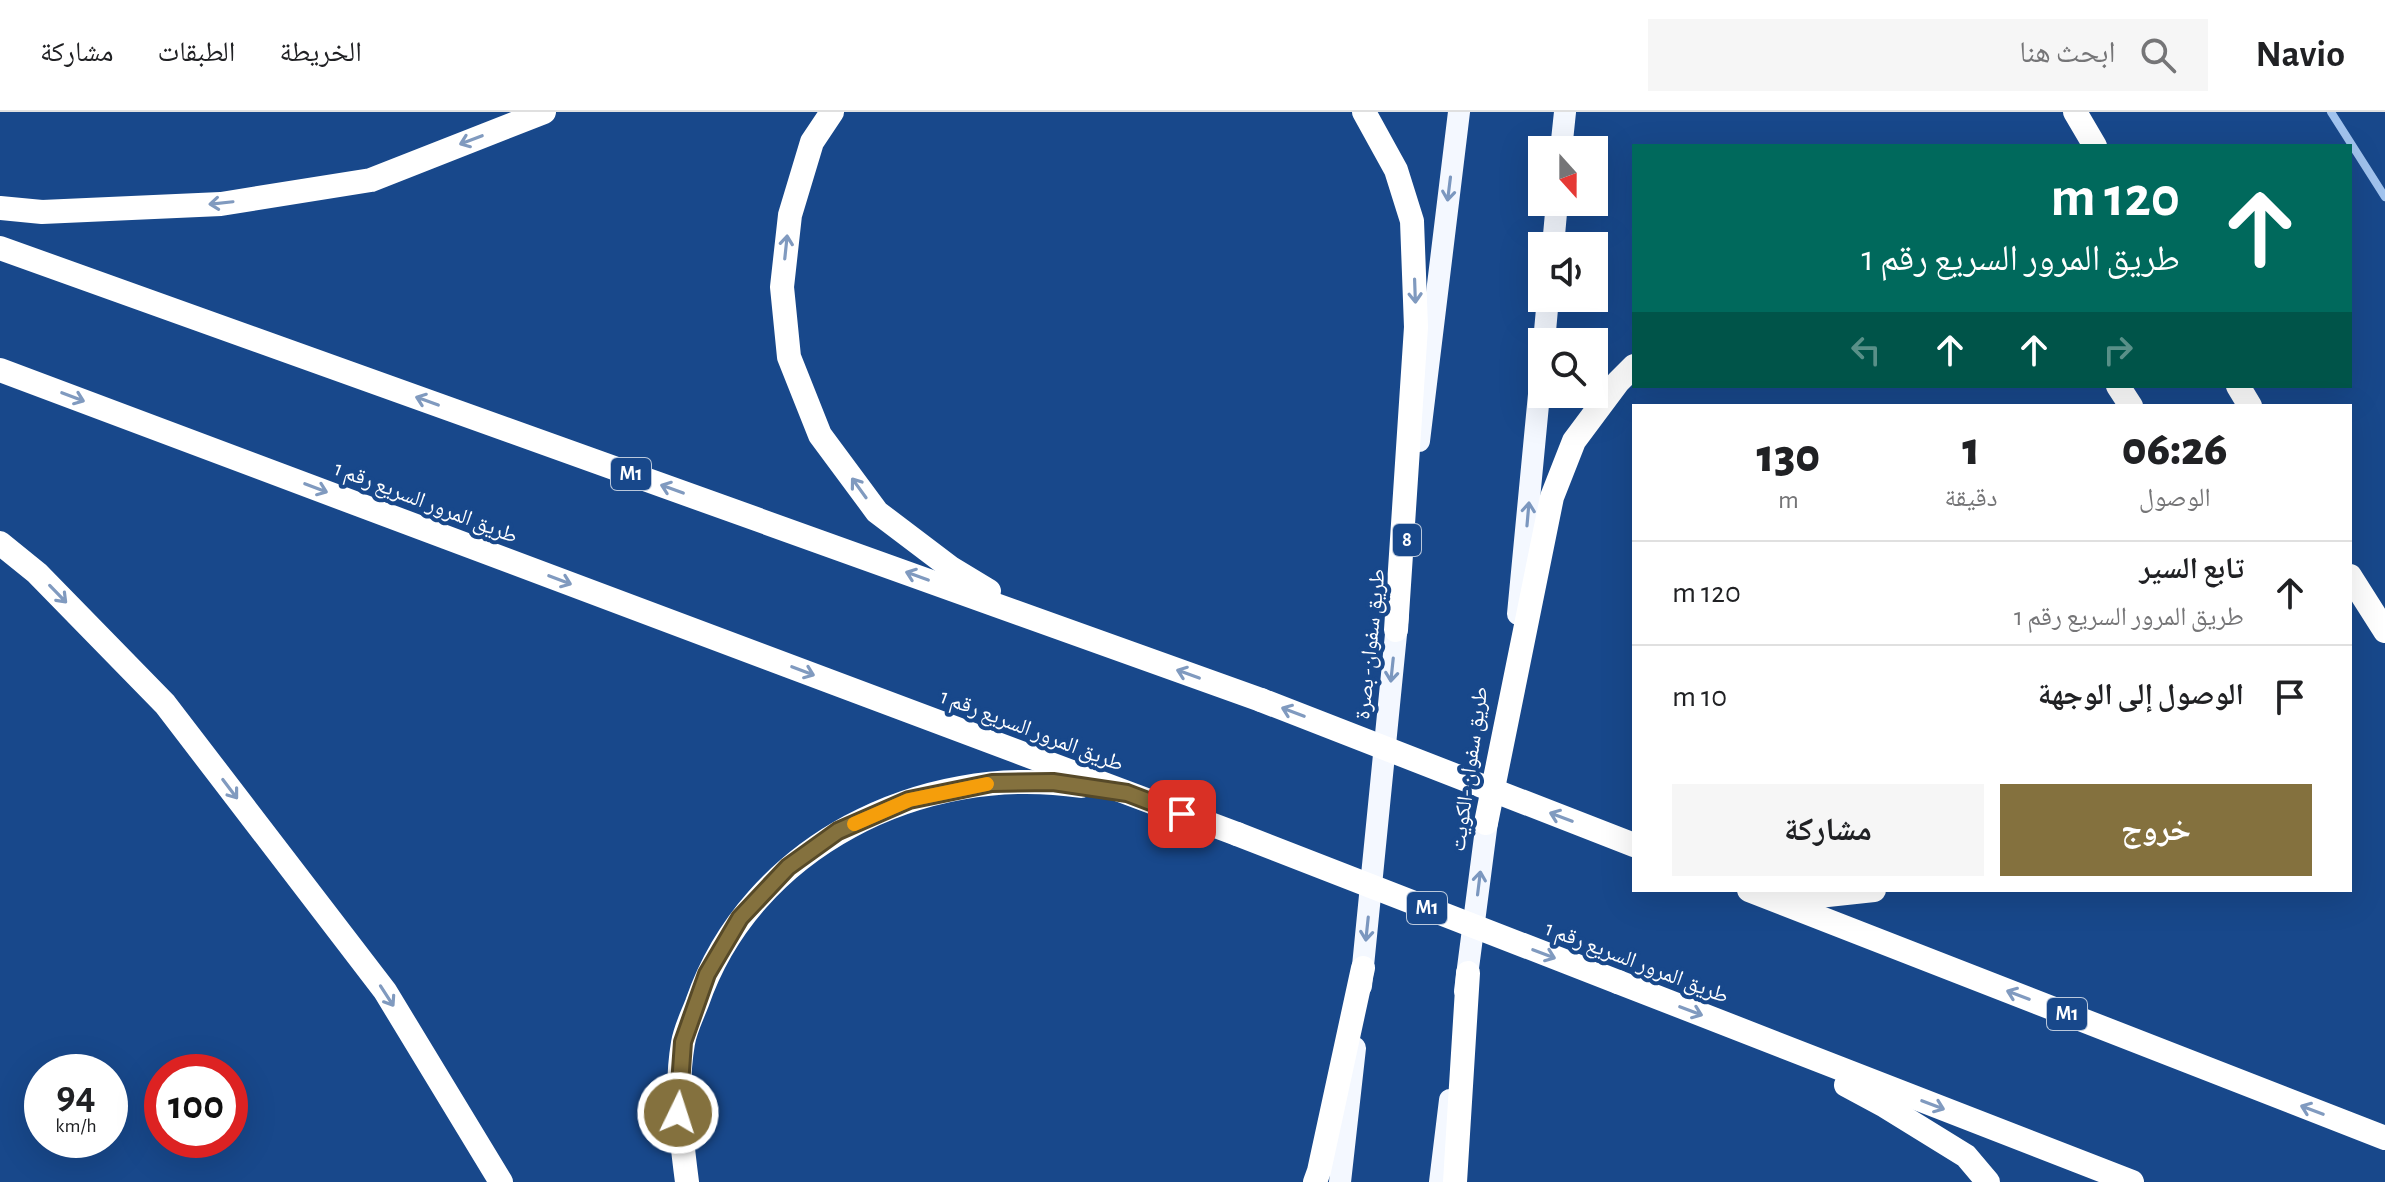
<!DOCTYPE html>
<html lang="ar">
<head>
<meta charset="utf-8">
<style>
  :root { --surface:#fff; --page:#f6f6f6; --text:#202124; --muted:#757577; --line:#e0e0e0; --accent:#84713e }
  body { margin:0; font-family:"Alegreya Sans","Noto Naskh Arabic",sans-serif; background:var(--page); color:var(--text); direction:rtl; height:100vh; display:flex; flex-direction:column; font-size:30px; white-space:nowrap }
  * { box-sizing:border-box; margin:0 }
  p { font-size:26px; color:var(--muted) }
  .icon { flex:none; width:44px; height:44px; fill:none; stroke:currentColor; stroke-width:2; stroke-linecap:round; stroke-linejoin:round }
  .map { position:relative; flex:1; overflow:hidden; direction:ltr }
  .panel { position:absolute; left:1632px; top:292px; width:720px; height:488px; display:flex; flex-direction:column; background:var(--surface); border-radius:0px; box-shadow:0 8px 32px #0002; direction:rtl }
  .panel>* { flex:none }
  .hud { position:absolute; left:1632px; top:32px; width:720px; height:244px; border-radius:0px; box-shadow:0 8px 32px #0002; direction:rtl; background:#00695c; color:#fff; overflow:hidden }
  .needle { width:52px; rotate:159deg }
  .fabs { position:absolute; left:1528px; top:24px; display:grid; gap:16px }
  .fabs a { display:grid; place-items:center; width:80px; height:80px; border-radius:0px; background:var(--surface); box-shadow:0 8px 32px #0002; font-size:40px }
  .speed { position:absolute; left:24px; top:942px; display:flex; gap:16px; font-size:40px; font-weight:700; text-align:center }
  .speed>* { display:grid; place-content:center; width:104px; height:104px; border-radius:50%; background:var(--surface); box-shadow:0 8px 32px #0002; line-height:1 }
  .speed small { font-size:20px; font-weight:400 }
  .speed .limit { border:12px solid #d22; background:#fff; color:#111 }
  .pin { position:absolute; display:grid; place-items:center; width:68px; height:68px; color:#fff; margin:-34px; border-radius:16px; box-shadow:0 4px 12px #0006 }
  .me { position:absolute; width:88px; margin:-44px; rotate:4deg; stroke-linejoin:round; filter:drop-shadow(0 0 6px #0008) }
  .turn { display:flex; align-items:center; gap:28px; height:168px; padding:0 40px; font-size:36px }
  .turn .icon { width:104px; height:104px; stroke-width:2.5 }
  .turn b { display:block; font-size:56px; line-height:68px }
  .lanes { display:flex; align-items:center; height:76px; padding:0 40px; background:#0003; justify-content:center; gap:40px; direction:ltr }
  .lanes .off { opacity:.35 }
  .eta { display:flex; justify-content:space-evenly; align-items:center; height:136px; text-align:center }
  .eta b { font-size:48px; font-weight:800; line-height:56px }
  .button { display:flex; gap:16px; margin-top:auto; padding:16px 40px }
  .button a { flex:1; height:92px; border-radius:0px; background:var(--accent); color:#fff; font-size:32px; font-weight:800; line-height:92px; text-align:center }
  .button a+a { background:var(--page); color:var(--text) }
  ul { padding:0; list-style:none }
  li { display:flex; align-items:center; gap:24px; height:104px; padding:0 40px; border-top:2px solid var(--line) }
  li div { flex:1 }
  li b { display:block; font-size:30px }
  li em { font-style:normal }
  header { display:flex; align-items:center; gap:48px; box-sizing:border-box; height:112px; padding:0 40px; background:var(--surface); border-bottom:2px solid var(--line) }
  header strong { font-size:38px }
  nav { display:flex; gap:44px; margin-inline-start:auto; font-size:28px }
  .search { width:560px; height:72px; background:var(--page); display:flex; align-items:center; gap:20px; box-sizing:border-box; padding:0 28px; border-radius:0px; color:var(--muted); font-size:30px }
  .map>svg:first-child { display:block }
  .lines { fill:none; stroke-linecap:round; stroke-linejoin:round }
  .minor { stroke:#a1c3ee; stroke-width:8 }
  .trunk { stroke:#f4f8ff; stroke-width:22 }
  .motorway { stroke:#fff; stroke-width:24 }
  .motorway-bridge { stroke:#fff; stroke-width:24 }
  .oneway { stroke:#809abf }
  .oneway2 { stroke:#7b97bf }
  .route-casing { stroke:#564928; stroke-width:20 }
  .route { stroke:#84713e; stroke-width:14 }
  .slow { stroke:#f59e0b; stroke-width:14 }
  .labels { text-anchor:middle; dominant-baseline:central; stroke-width:8; stroke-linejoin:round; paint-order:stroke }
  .shield { fill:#18488b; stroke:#bac8dc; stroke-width:2 }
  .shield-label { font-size:20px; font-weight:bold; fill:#fff }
  .street-label { font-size:22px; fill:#fff; stroke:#18488b }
</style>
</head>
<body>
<header>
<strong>Navio</strong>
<div class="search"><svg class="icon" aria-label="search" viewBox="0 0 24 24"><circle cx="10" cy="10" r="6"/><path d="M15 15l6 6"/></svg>ابحث هنا</div>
<nav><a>الخريطة</a><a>الطبقات</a><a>مشاركة</a></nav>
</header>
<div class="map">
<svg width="2385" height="1070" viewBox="0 0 2385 1070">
  <rect width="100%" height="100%" fill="#18488b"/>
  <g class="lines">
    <path class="minor" d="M2331 0 2385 85"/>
    <g class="trunk">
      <path d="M1561 38 1565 0"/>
      <path d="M1553 134 1557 90"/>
      <path d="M1544 230 1548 186"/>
      <path d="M1419 329 1459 0"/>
      <path d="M1518 502 1542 251"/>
      <path d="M1361 874 1398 502"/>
      <path d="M1465 879 1489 694"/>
      <path d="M1340 1070 1355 936"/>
      <path d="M1440 1070 1450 988"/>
    </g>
    <g class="motorway">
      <path d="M832 0 812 30 790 103 782 175 789 245 820 323 877 400 951 456 989 479"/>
      <path d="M1364 0 1396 58 1412 109 1416 215 1396 518"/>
      <path d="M2075 0 2095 34"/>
      <path d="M0 96 42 100 221 92 371 68 544 0"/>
      <path d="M0 136 1261 588"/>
      <path d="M0 258 1237 722"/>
      <path d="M2118 274 2131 294"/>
      <path d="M2238 274 2250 294"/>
      <path d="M0 431 37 461 165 592 385 879 501 1070"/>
      <path d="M2350 464 2385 519"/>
      <path d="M1486 711 1552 385 1574 329 1618 270 1634 254"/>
      <path d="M1749 778 2385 1026"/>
      <path d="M1781 781 1809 785 1874 778"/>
      <path d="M1618 870 2132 1070"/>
      <path d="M1846 973 1885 994 1966 1044 1988 1070"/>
      <path d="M687 1070C681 1023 675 978 683 931 685 918 692 904 697 891 751 734 922 650 1081 674"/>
      <path d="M1315 1070 1319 1059 1363 856"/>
      <path d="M1455 1070 1468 861"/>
    </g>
    <g class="motorway-bridge">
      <path d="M1261 588 1634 733"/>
      <path d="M1237 722 1618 870"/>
    </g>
  </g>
  <defs><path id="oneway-shaft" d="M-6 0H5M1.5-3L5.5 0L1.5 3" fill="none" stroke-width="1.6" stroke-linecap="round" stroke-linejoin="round" transform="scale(2)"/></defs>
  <g class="oneway">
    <use href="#oneway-shaft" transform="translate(471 28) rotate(159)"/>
    <use href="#oneway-shaft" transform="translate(221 91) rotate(174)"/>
    <use href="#oneway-shaft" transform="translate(786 135) rotate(-84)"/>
    <use href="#oneway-shaft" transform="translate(1415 179) rotate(88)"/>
    <use href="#oneway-shaft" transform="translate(73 285) rotate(21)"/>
    <use href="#oneway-shaft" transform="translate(427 289) rotate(-160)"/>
    <use href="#oneway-shaft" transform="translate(316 376) rotate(21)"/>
    <use href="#oneway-shaft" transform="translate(859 376) rotate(-126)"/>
    <use href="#oneway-shaft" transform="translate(672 377) rotate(-160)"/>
    <use href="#oneway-shaft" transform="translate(917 464) rotate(-160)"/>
    <use href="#oneway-shaft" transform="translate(560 468) rotate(21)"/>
    <use href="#oneway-shaft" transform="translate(58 482) rotate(46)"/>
    <use href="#oneway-shaft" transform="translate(803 559) rotate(21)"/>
    <use href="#oneway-shaft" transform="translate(1188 562) rotate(-160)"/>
    <use href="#oneway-shaft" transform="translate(1293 600) rotate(-159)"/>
    <use href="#oneway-shaft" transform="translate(230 677) rotate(53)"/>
    <use href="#oneway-shaft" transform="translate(1561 705) rotate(-159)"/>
    <use href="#oneway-shaft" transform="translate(1544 842) rotate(21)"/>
    <use href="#oneway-shaft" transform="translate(2018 883) rotate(-159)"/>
    <use href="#oneway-shaft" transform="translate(387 884) rotate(57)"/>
    <use href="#oneway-shaft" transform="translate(1691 899) rotate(21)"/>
    <use href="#oneway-shaft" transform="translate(1933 993) rotate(21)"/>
    <use href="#oneway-shaft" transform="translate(2312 998) rotate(-159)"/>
  </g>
  <g class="oneway2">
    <use href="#oneway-shaft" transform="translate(1449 77) rotate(97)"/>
    <use href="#oneway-shaft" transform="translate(1528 402) rotate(-85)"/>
    <use href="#oneway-shaft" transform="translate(1392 558) rotate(96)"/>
    <use href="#oneway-shaft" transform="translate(1479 771) rotate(-83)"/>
    <use href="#oneway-shaft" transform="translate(1367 817) rotate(96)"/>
  </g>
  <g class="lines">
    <g class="route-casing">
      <path id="route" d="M678 1001 683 930 707 862 740 806 788 755 838 719 909 688 992 671 1053 670 1127 681 1182 702"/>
    </g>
    <use href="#route" class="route"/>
    <path class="slow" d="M854 712 909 688 987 672"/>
  </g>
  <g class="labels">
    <g class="shield">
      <rect x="611" y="346" width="40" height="32" rx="6"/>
      <rect x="1393" y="412" width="28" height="32" rx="6"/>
      <rect x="1407" y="780" width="40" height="32" rx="6"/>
      <rect x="2047" y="886" width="40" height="32" rx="6"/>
    </g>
    <g class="shield-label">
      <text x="631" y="362">M1</text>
      <text x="1407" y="428">8</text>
      <text x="1427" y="796">M1</text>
      <text x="2067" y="902">M1</text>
    </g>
    <g class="street-label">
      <text transform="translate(426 390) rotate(21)">طريق المرور السريع رقم 1</text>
      <text transform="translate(1370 532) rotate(-84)">طريق سفوان- بصرة</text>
      <text transform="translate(1032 618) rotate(21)">طريق المرور السريع رقم 1</text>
      <text transform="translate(1469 657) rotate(-82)">طريق سفوان -الكويت</text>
      <text transform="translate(1637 850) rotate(21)">طريق المرور السريع رقم 1</text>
    </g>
  </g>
</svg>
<div class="fabs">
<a><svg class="needle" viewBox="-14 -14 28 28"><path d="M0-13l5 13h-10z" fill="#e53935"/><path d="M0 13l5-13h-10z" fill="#757577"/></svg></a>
<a><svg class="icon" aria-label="sound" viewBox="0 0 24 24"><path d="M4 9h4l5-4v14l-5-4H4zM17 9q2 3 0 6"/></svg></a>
<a><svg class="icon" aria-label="search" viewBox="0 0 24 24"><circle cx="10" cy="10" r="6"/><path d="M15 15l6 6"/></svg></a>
</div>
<div class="speed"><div>94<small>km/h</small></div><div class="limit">100</div></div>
<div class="pin" style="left:1182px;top:702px;background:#d93025"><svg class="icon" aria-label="arrive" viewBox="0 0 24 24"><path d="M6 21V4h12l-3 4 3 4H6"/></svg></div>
<svg class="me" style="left:678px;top:1001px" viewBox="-20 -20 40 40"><circle r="17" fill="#84713e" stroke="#fff" stroke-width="3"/><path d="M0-11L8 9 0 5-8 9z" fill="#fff"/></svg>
<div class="hud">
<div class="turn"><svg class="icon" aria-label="ahead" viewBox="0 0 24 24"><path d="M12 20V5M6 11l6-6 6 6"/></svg><div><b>120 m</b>طريق المرور السريع رقم 1</div></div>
<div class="lanes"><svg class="icon off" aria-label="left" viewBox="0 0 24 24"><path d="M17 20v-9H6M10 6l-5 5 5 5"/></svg><svg class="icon" aria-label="ahead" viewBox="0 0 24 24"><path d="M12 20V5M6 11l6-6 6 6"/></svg><svg class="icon" aria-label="ahead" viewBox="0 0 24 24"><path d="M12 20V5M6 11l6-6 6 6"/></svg><svg class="icon off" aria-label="right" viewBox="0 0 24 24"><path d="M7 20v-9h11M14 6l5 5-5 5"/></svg></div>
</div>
<section class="panel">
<div class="eta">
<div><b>06:26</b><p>الوصول</p></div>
<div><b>1</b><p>دقيقة</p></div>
<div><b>130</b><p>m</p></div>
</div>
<ul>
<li><svg class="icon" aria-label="ahead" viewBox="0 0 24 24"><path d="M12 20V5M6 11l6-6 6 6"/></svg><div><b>تابع السير</b><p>طريق المرور السريع رقم 1</p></div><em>120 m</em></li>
<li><svg class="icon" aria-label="arrive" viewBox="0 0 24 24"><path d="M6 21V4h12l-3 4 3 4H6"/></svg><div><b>الوصول إلى الوجهة</b></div><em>10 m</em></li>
</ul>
<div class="button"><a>خروج</a><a>مشاركة</a></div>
</section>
</div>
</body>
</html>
